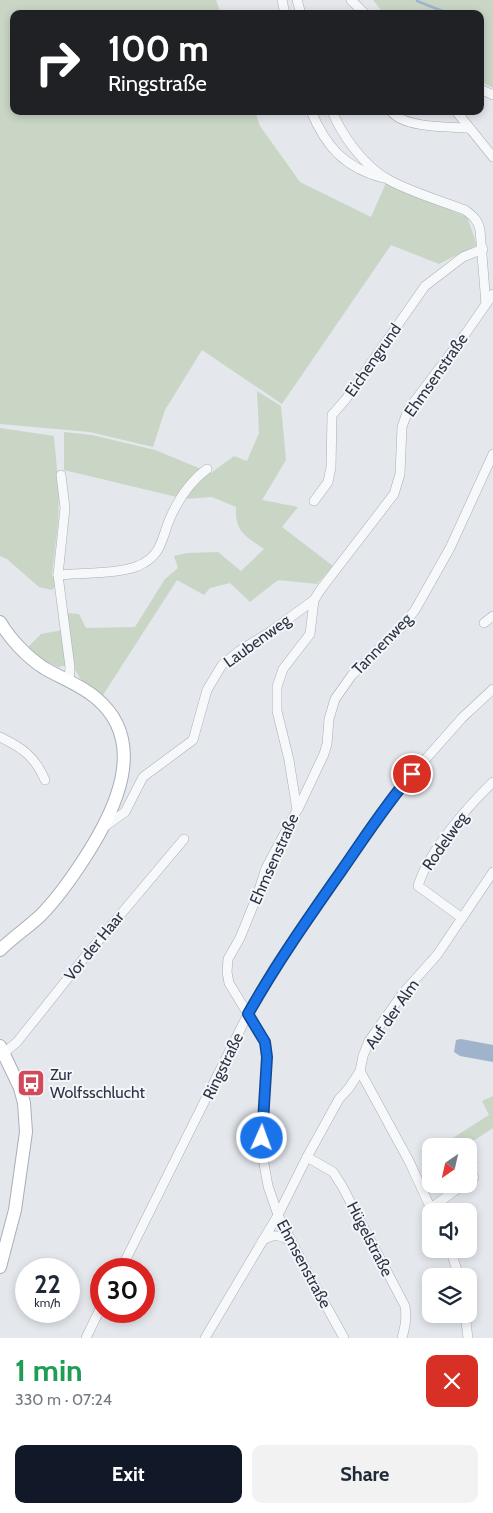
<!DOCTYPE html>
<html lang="en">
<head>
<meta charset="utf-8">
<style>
  :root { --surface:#fff; --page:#f2f2f3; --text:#1f2937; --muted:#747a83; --accent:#111827 }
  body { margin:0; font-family:Cabin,sans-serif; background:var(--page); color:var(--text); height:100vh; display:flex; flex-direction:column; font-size:19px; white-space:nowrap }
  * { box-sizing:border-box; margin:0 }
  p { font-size:16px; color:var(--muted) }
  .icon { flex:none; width:28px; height:28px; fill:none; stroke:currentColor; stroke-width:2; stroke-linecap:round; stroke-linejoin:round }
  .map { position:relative; height:1338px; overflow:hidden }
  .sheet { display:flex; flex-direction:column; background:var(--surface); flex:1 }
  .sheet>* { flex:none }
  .banner { position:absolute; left:10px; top:10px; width:474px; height:105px; border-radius:10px; box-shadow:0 2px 8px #0003; background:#202124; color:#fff; overflow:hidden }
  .needle { width:32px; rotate:214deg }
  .fabs { position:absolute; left:422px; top:1138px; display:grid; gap:10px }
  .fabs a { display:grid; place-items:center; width:55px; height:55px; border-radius:10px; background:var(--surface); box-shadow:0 2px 8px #0003; font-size:25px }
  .speed { position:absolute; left:15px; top:1258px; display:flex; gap:10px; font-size:25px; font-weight:700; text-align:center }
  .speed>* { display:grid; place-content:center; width:65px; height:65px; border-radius:50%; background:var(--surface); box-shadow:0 2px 8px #0003; line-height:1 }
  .speed small { font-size:12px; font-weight:400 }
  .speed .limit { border:8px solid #d22; background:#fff; color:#111 }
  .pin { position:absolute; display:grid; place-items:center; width:42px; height:42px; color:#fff; margin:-21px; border:2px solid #fff; border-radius:50%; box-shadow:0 1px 5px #0007 }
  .me { position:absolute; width:55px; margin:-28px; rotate:2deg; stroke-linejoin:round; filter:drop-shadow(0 0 4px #0008) }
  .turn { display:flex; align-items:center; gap:18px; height:105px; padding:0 15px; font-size:22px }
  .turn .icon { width:65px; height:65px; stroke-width:2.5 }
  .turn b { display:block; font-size:35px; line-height:42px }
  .round { display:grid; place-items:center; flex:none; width:52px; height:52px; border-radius:10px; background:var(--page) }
  .overview { display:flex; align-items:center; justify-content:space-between; height:85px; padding:0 15px }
  h1 { font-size:30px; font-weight:800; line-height:38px; color:#1e9e55 }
  .action { display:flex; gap:10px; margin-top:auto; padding:10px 15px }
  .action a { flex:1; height:58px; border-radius:10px; background:var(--accent); color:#fff; font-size:20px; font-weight:800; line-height:58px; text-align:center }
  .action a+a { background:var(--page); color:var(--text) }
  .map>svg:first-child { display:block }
  .green { fill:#c9d6c5 }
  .water { fill:#9fb4cc }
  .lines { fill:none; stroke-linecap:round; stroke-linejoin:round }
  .stream { stroke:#9fb4cc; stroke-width:2.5 }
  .street-casing { stroke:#a9aeb7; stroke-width:10 }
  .secondary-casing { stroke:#a9aeb7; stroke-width:14 }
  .street { stroke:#f7f8fa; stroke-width:9 }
  .secondary { stroke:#fff; stroke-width:12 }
  .route-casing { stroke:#114b97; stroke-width:12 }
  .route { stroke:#1a73e8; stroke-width:9 }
  .labels { text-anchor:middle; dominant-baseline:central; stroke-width:4; stroke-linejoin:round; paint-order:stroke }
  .street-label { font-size:16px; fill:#2b3445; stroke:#f4f6f9 }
  .poi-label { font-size:16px; fill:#2b3445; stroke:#f4f6f9; text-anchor:start }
</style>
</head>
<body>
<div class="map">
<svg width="493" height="1338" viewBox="0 0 493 1338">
  <rect width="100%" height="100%" fill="#e4e7ec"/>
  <g class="green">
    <path d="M0 0H216L221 14H14V111H255L260 126 300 182 371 217 386 183 467 217 477 245 439 264 391 245 282 404 202 350 165 410 153 447 90 432 0 424Z"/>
    <path d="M373 0H493V88L480 81V14H384Z"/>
    <path d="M257 391 281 406 286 460 262 500 298 507 282 527 333 566 317 584 278 580 250 602 230 583 210 588 204 595 177 580 103 695 82 682 72 664 58 667 40 658 28 647 41 634 68 629 66 613 79 614 86 628 135 627 165 579 178 568 174 556 187 553 218 552 241 571 264 549C245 536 235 532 236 507L212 497 185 499 64 470V432L92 435 155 450 211 473 234 456 247 461 259 433Z"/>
    <path d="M0 428 54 436 59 492 58 523 52 574 56 585 52 590 39 587 7 559 0 556Z"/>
    <path d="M493 1096V1128L467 1145V1146H452L448 1141 489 1115 482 1101Z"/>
    <path d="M469 1149 478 1163 469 1170Z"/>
  </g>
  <path class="water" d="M461 1039 493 1045V1062L460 1056 454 1052 456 1040Z"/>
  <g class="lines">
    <path class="stream" d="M417 1 450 14"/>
    <g class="street-casing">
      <g id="street">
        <path d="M282 0 285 14"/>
        <path d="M297 0 301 14"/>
        <path d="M351 0 365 14"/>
        <path d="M480 89 493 95"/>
        <path d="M311 111C326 147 345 168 383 178"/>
        <path d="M332 111C342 136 365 167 389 180 411 192 441 201 465 210 473 216 478 220 480 230L486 304"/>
        <path d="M391 111C403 128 449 127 469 128"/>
        <path d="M456 111 493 157"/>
        <path d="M61 475 65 508 58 575 70 667 69 681"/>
        <path d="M314 501 328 482 331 467 332 415 346 399 425 286 463 257 483 249"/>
        <path d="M58 575C80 573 117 574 138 566 164 555 161 536 172 514 180 497 192 480 207 469"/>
        <path d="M484 623 493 616"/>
        <path d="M0 737C23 748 35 757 45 780"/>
        <path d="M298 809 324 754 327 744 329 719 335 699 352 675 402 627 415 610 450 548 493 454"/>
        <path d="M104 827 125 812 143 777 193 740 207 690 222 665 239 651 270 632 314 600"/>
        <path d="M462 918 418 886C428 852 468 806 493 782"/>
        <path d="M4 1053 17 1042 84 958 184 839"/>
        <path d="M360 1071 410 1163 432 1211"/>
        <path d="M307 1157 333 1172 342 1186 405 1306C407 1318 405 1327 402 1338"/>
        <path d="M469 1181 474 1177"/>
        <path d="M431 1208 464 1184"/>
        <path d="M262 1241C273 1234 280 1234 291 1242"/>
        <path d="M450 1249 459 1276"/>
        <path d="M121 1269 248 1014 275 966 400 788 462 718 493 689"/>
        <path d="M465 1314 468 1338"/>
        <path d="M86 1338 101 1307"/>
        <path d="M205 1338 278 1215 307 1157 339 1099 349 1088 360 1071 363 1056 369 1041 403 993 437 955 493 872"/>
        <path d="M344 1338 309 1275 278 1215 268 1186 262 1153 267 1057 265 1042 229 983 227 972 228 959 240 938 257 896 266 868 297 810 289 760 277 711V687L283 669 310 634 314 600 321 589 394 494 400 474 402 427 408 410 466 333 493 294"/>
      </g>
    </g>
    <g class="secondary-casing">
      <g id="secondary">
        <path d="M0 622C10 639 27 657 44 668 61 678 81 685 96 698 150 743 114 813 84 859 71 879 57 899 40 916 27 928 12 938 0 950"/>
        <path d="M0 1046 20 1088 24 1103 26 1132 15 1210 0 1267"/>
      </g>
    </g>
    <use href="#street" class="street"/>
    <use href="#secondary" class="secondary"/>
  </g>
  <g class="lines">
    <g class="route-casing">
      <path id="route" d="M262 1138 267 1057 265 1042 248 1014C276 964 309 917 342 870 365 837 386 804 412 774"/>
    </g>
    <use href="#route" class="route"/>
  </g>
  <defs>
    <g id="bus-square" transform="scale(1.4375)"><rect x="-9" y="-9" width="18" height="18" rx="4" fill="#d1495b" stroke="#f4f6f9"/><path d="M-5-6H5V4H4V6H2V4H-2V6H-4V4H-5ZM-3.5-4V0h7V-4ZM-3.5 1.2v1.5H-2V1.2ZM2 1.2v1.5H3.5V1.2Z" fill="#fff"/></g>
  </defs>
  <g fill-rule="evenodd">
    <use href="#bus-square" x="31" y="1083"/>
  </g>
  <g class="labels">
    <g class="street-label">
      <text transform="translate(373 360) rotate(-55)">Eichengrund</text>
      <text transform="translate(436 375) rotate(-55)">Ehmsenstraße</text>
      <text transform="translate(257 641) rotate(-36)">Laubenweg</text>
      <text transform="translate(382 644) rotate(-46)">Tannenweg</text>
      <text transform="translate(445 841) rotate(-55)">Rodelweg</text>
      <text transform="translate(274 859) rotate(-66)">Ehmsenstraße</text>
      <text transform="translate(94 946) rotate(-51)">Vor der Haar</text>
      <text transform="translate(392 1014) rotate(-55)">Auf der Alm</text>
      <text transform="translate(223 1066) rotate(-64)">Ringstraße</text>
      <text transform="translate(370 1239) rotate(63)">Hügelstraße</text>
      <text transform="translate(304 1264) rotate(62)">Ehmsenstraße</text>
    </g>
    <g class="poi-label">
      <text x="50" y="1074">Zur<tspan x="50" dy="18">Wolfsschlucht</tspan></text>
    </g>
  </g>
</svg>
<div class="fabs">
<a><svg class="needle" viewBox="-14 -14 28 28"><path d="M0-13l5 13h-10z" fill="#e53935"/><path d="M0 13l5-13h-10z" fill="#747a83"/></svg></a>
<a><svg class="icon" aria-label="sound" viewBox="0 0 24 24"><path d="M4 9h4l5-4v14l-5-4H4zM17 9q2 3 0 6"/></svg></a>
<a><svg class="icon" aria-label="layers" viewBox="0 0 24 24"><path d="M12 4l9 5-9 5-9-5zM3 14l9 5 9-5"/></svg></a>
</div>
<div class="speed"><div>22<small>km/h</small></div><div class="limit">30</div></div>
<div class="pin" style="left:412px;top:774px;background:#d93025"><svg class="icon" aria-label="arrive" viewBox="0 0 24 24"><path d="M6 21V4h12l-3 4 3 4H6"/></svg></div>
<svg class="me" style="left:262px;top:1138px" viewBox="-20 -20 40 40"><circle r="17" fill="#1a73e8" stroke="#fff" stroke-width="3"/><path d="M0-11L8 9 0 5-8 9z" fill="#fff"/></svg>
<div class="banner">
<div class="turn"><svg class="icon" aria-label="right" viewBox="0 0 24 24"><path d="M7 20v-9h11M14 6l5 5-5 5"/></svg><div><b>100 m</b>Ringstraße</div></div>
</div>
</div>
<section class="sheet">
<div class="overview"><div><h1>1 min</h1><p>330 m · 07:24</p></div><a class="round" style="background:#d93025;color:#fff"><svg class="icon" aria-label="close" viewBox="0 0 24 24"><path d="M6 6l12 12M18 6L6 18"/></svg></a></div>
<div class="action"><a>Exit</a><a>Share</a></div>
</section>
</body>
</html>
